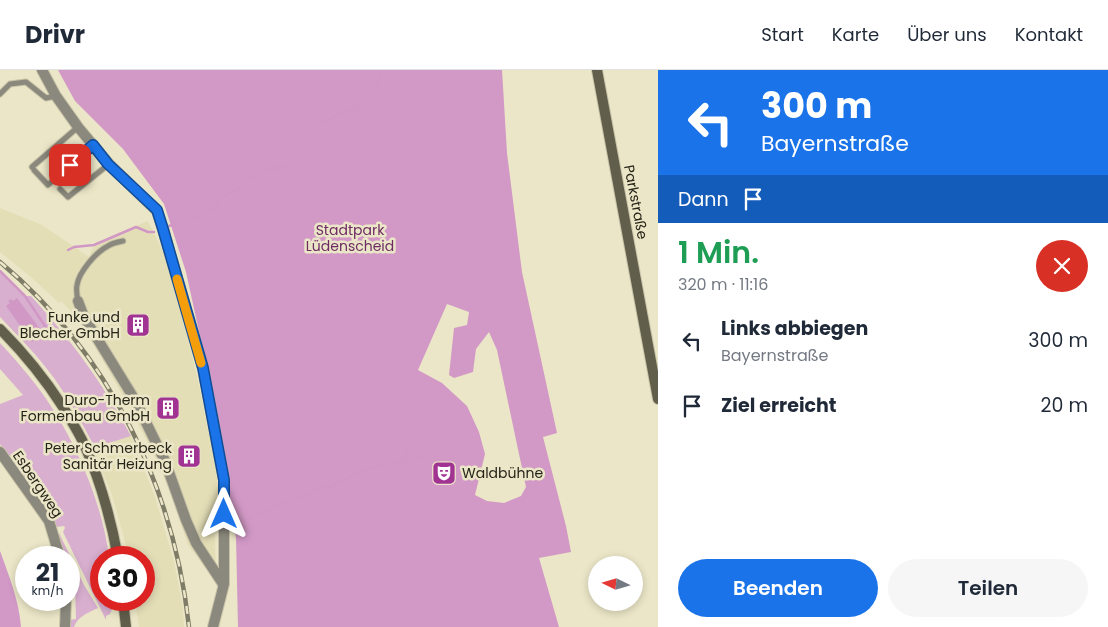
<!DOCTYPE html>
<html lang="de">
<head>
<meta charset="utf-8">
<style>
  :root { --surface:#fff; --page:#f6f6f7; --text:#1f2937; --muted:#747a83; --line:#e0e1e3; --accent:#1a73e8 }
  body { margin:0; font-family:Poppins,sans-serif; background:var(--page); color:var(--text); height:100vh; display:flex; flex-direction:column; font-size:19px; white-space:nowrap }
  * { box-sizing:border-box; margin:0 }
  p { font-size:16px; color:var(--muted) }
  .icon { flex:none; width:28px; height:28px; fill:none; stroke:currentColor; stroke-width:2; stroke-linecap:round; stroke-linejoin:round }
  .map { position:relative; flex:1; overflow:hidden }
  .drawer { display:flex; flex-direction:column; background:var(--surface); width:450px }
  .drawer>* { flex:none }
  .top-card { background:#1a73e8; color:#fff; overflow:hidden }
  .needle { width:32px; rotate:275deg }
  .buttons { position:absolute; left:588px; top:486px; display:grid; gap:10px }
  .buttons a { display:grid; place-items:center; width:55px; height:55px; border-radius:50%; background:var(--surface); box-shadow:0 2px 8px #0003; font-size:25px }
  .speed { position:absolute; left:15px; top:476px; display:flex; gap:10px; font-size:25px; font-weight:700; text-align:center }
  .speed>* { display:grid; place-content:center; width:65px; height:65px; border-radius:50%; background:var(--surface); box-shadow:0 2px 8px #0003; line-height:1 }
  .speed small { font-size:12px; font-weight:400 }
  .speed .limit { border:8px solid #d22; background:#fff; color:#111 }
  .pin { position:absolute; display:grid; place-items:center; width:42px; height:42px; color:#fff; margin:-21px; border-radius:10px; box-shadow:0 2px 8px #0006 }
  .me { position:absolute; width:55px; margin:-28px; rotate:0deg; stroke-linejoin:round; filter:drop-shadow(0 0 4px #0008) }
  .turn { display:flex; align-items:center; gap:18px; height:105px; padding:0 20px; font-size:22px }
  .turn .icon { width:65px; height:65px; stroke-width:2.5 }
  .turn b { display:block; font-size:35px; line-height:42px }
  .then { display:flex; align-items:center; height:48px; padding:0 20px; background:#0003; gap:10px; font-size:19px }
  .round { display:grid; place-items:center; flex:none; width:52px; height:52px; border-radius:26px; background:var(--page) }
  .headline { display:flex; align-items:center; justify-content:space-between; height:85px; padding:0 20px }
  h1 { font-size:30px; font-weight:600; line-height:38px; color:#1e9e55 }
  .action { display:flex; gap:10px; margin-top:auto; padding:10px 20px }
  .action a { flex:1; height:58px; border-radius:30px; background:var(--accent); color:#fff; font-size:20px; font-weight:600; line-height:58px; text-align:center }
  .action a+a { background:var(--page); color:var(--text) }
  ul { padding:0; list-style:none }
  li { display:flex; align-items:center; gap:15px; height:65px; padding:0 20px }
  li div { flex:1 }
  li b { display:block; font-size:19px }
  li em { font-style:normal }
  header { display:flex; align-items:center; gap:30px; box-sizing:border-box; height:70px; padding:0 25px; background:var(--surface); border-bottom:1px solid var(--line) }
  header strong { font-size:24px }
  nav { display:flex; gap:28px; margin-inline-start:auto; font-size:18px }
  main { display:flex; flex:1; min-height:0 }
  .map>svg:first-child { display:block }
  .built { fill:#e4deb7 }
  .green { fill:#d8afcf }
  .forest { fill:#d299c6; fill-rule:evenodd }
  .water { fill:#d198c5 }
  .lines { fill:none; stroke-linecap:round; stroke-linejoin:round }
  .stream { stroke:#d198c5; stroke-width:2.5 }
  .lane-casing { stroke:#c8c3a8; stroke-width:7 }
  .street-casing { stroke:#c8c3a8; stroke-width:12 }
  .secondary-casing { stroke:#c8c3a8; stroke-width:12 }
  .lane { stroke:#8b897d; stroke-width:5 }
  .street { stroke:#8b897d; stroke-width:10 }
  .secondary { stroke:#615e4c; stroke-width:10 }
  .rail-casing { stroke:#7e7b67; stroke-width:4.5 }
  .rail { stroke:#ebe6c7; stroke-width:2.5; stroke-dasharray:8; stroke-linecap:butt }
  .route-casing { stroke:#114b97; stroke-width:12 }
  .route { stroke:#1a73e8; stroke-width:9 }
  .slow { stroke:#f59e0b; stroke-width:9 }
  .labels { text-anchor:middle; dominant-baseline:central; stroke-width:5; stroke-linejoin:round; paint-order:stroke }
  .street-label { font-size:14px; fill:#262419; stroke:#ebe6c7 }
  .park-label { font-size:14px; fill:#6e2b64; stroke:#ebe6c7 }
  .poi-label { font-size:14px; fill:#262419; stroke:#ebe6c7; text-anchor:end }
</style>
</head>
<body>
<header>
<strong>Drivr</strong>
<nav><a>Start</a><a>Karte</a><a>Über uns</a><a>Kontakt</a></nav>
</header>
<main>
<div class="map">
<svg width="658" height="557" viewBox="0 0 658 557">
  <rect width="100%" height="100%" fill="#ebe6c7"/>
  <g class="built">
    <path d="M0 138 42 155 89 187 94 175 147 151 150 155 163 182 176 220 198 310 216 399 219 427 216 454 213 465 215 463 216 515 212 507 188 475 169 419 148 373 114 310 80 251 61 231 59 233 32 208 0 182Z"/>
    <path d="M131 366 155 427 174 491 183 538 184 557H139L135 530H144V488L129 487 123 464 112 425 93 378Z"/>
  </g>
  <g class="green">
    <path d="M0 201 25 226H31C71 270 103 313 131 366L93 378V374C81 351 69 329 54 308 38 286 19 267 0 247Z"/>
    <path d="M0 273C8 282 16 290 23 299 66 348 101 423 109 487L101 488V530H112V539L110 544 106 546V550L63 462 65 458 64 456 57 457 0 374V334L23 325 0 299Z"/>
    <path d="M59 463 84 515 98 538C88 543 78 546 74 557H69V550L76 549 75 516H69V488L63 487 56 464Z"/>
  </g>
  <g class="forest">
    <path d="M58 0H502L507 83 522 202 557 363 543 367 566 456 571 482 539 488 559 557H238L236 468 207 298 186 202 164 134 123 79 75 31ZM447 234 469 242 467 255 454 258 449 305 454 308 473 302 476 279 489 262 497 280 526 417 521 426 504 433 487 431 475 425 485 384 479 362 467 336 442 313 418 300Z"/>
    <path d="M0 481C9 506 19 530 21 557H0Z"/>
  </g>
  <path class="water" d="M17 228 43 263 42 265 46 269 44 271 41 268 37 270 35 269 32 272 6 236 10 233 8 231 11 229 13 231Z"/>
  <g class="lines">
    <g class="stream">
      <path d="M376 21 378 16 380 0"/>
      <path d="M309 58 360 35"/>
      <path d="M189 149 213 140 223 127 236 120 251 107 261 101 290 95"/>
      <path d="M169 156 177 153"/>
      <path d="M68 180 74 177 94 175 136 157 148 162H154"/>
      <path d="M0 201 25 226 45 256 53 266"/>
      <path d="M409 375 403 390 418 401"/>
      <path d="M249 448 306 424 330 416 362 401 403 390 425 388"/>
    </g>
    <g class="lane-casing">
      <g id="lane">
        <path d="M0 24 10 14 26 12 46 28 56 26"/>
        <path d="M32 97 78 57"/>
        <path d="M34 100 48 115 93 75"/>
        <path d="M60 119 68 127 109 94"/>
        <path d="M78 231C77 226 76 220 77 215 79 202 96 182 108 176 112 173 118 172 123 171"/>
      </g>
    </g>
    <g class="street-casing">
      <g id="street">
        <path d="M42 0 56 26 78 57 109 94 157 141 163 159 203 298 224 410V514L213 557"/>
        <path d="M78 231 84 247 135 330 165 391 186 450 196 473 223 514"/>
        <path d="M0 382 49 451 60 488"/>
        <path d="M65 557 66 530"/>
      </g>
    </g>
    <g class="secondary-casing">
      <g id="secondary">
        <path d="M597 0 658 329"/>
        <path d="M0 259C24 283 45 309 63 337 70 349 78 361 84 374 100 410 111 449 118 488"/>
        <path d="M123 530 126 557"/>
      </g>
    </g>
    <use href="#lane" class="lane"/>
    <use href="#street" class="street"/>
    <use href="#secondary" class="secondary"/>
    <g class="rail-casing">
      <path id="rail" d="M0 192C109 283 174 417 189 557"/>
    </g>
    <use href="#rail" class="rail"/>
  </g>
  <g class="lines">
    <g class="route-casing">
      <path id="route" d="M70 95 93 75 108 94 157 140 163 159 203 298 224 410V444"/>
    </g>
    <use href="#route" class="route"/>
    <path class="slow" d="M177 209 201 293"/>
  </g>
  <defs>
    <g id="building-square" transform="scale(1.25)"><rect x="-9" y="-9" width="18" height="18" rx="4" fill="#a13493" stroke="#ebe6c7"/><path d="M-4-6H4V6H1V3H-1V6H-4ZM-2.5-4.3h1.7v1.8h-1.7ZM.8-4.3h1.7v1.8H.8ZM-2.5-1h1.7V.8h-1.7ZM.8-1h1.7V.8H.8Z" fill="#fff"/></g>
    <g id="theatre-square" transform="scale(1.25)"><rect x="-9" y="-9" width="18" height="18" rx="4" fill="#a13493" stroke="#ebe6c7"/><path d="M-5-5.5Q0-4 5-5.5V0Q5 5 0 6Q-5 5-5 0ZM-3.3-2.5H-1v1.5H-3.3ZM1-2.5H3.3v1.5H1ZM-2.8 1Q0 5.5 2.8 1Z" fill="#fff"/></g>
  </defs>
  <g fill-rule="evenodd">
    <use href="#building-square" x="138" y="255"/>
    <use href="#building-square" x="168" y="338"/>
    <use href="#building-square" x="189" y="386"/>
    <use href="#theatre-square" x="444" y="403"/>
  </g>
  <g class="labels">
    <g class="street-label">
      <text transform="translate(636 132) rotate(79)">Parkstraße</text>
      <text transform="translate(38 414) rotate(56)">Esbergweg</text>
    </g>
    <g class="park-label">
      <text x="350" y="160">Stadtpark<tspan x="350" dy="16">Lüdenscheid</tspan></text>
    </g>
    <g class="poi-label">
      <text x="120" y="247">Funke und<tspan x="120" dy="16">Blecher GmbH</tspan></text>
      <text x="150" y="330">Duro-Therm<tspan x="150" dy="16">Formenbau GmbH</tspan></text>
      <text x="172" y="378">Peter Schmerbeck<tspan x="172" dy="16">Sanitär Heizung</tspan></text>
      <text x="462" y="403" text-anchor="start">Waldbühne</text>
    </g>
  </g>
</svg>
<div class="buttons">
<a><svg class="needle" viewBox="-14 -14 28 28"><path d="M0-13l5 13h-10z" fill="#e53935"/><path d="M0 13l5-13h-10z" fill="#747a83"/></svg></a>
</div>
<div class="speed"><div>21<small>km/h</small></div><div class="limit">30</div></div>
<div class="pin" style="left:70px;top:95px;background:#d93025"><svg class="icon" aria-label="arrive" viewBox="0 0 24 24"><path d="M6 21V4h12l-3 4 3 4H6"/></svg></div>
<svg class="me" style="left:224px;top:444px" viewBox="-20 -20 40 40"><path d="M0-17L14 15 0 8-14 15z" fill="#1a73e8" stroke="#fff" stroke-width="4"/></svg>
</div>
<section class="drawer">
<div class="top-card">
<div class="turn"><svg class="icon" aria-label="left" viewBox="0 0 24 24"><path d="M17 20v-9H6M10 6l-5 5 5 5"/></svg><div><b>300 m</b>Bayernstraße</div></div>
<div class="then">Dann<svg class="icon" aria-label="arrive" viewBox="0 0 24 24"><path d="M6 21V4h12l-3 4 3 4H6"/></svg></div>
</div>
<div class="headline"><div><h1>1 Min.</h1><p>320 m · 11:16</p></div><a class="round" style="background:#d93025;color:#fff"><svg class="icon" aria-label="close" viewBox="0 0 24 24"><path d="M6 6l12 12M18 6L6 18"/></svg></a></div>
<ul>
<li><svg class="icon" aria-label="left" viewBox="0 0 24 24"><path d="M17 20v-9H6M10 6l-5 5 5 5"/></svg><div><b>Links abbiegen</b><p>Bayernstraße</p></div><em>300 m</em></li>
<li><svg class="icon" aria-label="arrive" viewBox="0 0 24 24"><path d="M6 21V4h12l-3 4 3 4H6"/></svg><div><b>Ziel erreicht</b></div><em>20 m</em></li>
</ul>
<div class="action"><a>Beenden</a><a>Teilen</a></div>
</section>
</main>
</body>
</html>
